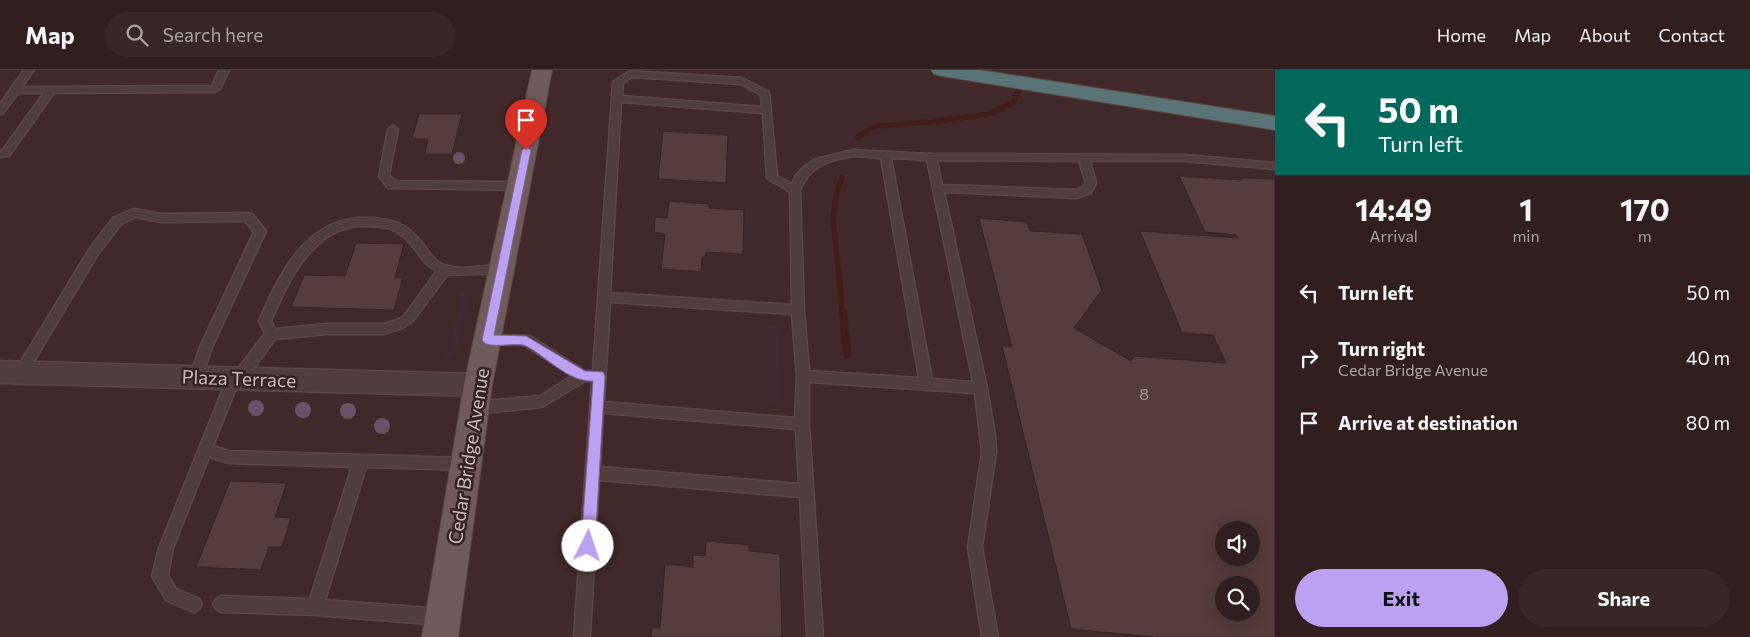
<!DOCTYPE html>
<html lang="en">
<head>
<meta charset="utf-8">
<style>
  :root { --surface:#301f1e; --page:#382727; --text:#f1f3f6; --muted:#a8a2a4; --line:#4b3d3c; --accent:#bca0f2 }
  body { margin:0; font-family:Commissioner,sans-serif; background:var(--page); color:var(--text); height:100vh; display:flex; flex-direction:column; font-size:19px; white-space:nowrap }
  * { box-sizing:border-box; margin:0 }
  p { font-size:16px; color:var(--muted) }
  .icon { flex:none; width:28px; height:28px; fill:none; stroke:currentColor; stroke-width:2; stroke-linecap:round; stroke-linejoin:round }
  .map { position:relative; flex:1; overflow:hidden }
  .panel { display:flex; flex-direction:column; background:var(--surface); width:475px }
  .panel>* { flex:none }
  .hud { background:#00695c; color:#fff; overflow:hidden }
  .controls { position:absolute; left:1215px; top:451px; display:grid; gap:10px }
  .controls a { display:grid; place-items:center; width:45px; height:45px; border-radius:50%; background:var(--surface); box-shadow:0 5px 20px #0002,0 0 0 1px var(--line); font-size:25px }
  .pin { position:absolute; display:grid; place-items:center; width:42px; height:42px; color:#fff; margin:-51px -21px; border-radius:50% 50% 50% 0; rotate:-45deg; box-shadow:0 0 5px #0007 }
  .pin .icon { rotate:45deg }
  .me { position:absolute; width:55px; margin:-28px; rotate:4deg; stroke-linejoin:round; filter:drop-shadow(0 0 4px #0008) }
  .turn { display:flex; align-items:center; gap:18px; height:105px; padding:0 20px; font-size:22px }
  .turn .icon { width:65px; height:65px; stroke-width:2.5 }
  .turn b { display:block; font-size:35px; line-height:42px }
  .eta { display:flex; justify-content:space-evenly; align-items:center; height:85px; text-align:center }
  .eta b { font-size:30px; font-weight:700; line-height:35px }
  .action { display:flex; gap:10px; margin-top:auto; padding:10px 20px }
  .action a { flex:1; height:58px; border-radius:30px; background:var(--accent); color:#111; font-size:20px; font-weight:700; line-height:58px; text-align:center }
  .action a+a { background:var(--page); color:var(--text) }
  ul { padding:0; list-style:none }
  li { display:flex; align-items:center; gap:15px; height:65px; padding:0 20px }
  li div { flex:1 }
  li b { display:block; font-size:19px }
  li em { font-style:normal }
  header { display:flex; align-items:center; gap:30px; box-sizing:border-box; height:70px; padding:0 25px; background:var(--surface); border-bottom:1px solid var(--line) }
  header strong { font-size:24px }
  nav { display:flex; gap:28px; margin-inline-start:auto; font-size:18px }
  .search { width:350px; height:45px; background:var(--page); display:flex; align-items:center; gap:12px; box-sizing:border-box; padding:0 18px; border-radius:28px; color:var(--muted); font-size:19px }
  main { display:flex; flex:1; min-height:0 }
  .map>svg:first-child { display:block }
  .green { fill:#412a33 }
  .lines { fill:none; stroke-linecap:round; stroke-linejoin:round }
  .stream-far1 { stroke:#3e1d1b; stroke-width:5.5 }
  .stream { stroke:#3e1d1b; stroke-width:8 }
  .building { fill:#563c3a; stroke:#382423; fill-rule:evenodd }
  .lane-casing { stroke:#5a4746; stroke-width:3 }
  .street-casing { stroke:#5a4746; stroke-width:3 }
  .primary-casing { stroke:#5a4746; stroke-width:2 }
  .highway-casing { stroke:#584544; stroke-width:2 }
  .lane { fill:#503d3c; fill-rule:evenodd }
  .street { fill:#503d3c; fill-rule:evenodd }
  .primary { fill:#705b5a; fill-rule:evenodd }
  .highway { fill:#597376; fill-rule:evenodd }
  .tree { fill:#6b5167 }
  .route { fill:#bca0f2; stroke:#7a689d }
  .labels { text-anchor:middle; dominant-baseline:central; stroke-width:5; stroke-linejoin:round; paint-order:stroke }
  .number-label { font-size:16px; fill:#ab9897 }
  .street-label { font-size:19px; fill:#cabab9; stroke:#362221 }
</style>
</head>
<body>
<header>
<strong>Map</strong>
<div class="search"><svg class="icon" aria-label="search" viewBox="0 0 24 24"><circle cx="10" cy="10" r="6"/><path d="M15 15l6 6"/></svg>Search here</div>
<nav><a>Home</a><a>Map</a><a>About</a><a>Contact</a></nav>
</header>
<main>
<div class="map">
<svg width="1275" height="567" viewBox="0 0 1275 567">
  <rect width="100%" height="100%" fill="#402928"/>
  <g class="green">
    <path d="M463 219 467 230 458 277 455 283 445 291 444 289 449 281 461 223Z"/>
    <path d="M767 256H774L779 261 780 326 779 331H768Z"/>
  </g>
  <g class="lines">
    <g class="stream-far1">
      <path d="M858 67 875 56 932 52 990 44 1013 32 1018 22"/>
      <path d="M842 107 836 126 833 148 843 245"/>
    </g>
    <path class="stream" d="M843 243 847 284"/>
  </g>
  <g class="building">
    <path d="M419 44H462L452 84H425L428 69H412Z"/>
    <path d="M663 61 728 65 726 113 658 109Z"/>
    <path d="M1179 106 1242 110 1240 108 1275 109V567H1154L1071 559 1002 276 1012 277 979 148 1027 152 1030 161 1082 164 1102 220 1074 258 1131 291 1134 286 1226 293 1213 265 1182 263 1140 161 1238 168 1236 165 1205 162ZM1224 460H1251V488H1224ZM1224 515H1251V542H1224Z"/>
    <path d="M669 131 709 134V138L744 140 743 184 706 182V187H702L701 202 661 199 665 164 654 163 655 147 667 148Z"/>
    <path d="M356 173 404 174 395 208H403L394 240 291 237 304 205 345 206Z"/>
    <path d="M230 411 287 413 275 447 291 448 282 477H269L261 500 196 497Z"/>
    <path d="M706 471 749 475V481L780 484 782 567H651L652 558H660L665 494 693 497V485L705 486Z"/>
  </g>
  <g class="lines">
    <g class="lane-casing">
      <g id="lane">
        <path d="M24 0H34L22 17 212 16 219 0H229L220 19 215 22 54 23 9 86 0 87V81H2L44 23H18L3 43 0 44V34Z"/>
        <path d="M630 1 742 8 769 22 777 106 792 114 796 105 806 95 816 89 853 80 931 84 1185 85 1275 93V99L1185 91H1090L1096 113 1091 123 1077 128 944 122 987 318 995 365 996 382 982 477 998 567H982L968 477 982 382 975 323 809 312V354L823 567H807L800 427 599 410 590 567H574L592 311H585L542 337 475 344 470 342 468 338 470 334 475 332 540 326 572 306 524 275 483 274 481 270 483 266 487 265 530 266 585 301H593L613 12ZM632 7 740 14 761 25 762 37 622 26 623 13ZM621 32 763 43 767 108 790 122 792 235 610 223ZM853 86 881 88 919 308 809 301 804 240 800 120C810 96 829 90 853 86ZM891 88 927 90 973 312 932 309ZM937 90 1079 91 1086 113 1083 117 1076 120 942 115ZM610 232 792 244 797 306 795 348 604 332ZM603 343 796 359 799 414 600 397Z"/>
        <path d="M393 56 398 59 389 105 395 111 519 112 524 116 519 120 388 118 379 106 388 59Z"/>
        <path d="M134 139 161 144 248 143 252 144 266 161 212 277 201 311 196 312 191 311 190 307 200 277 254 162 245 151 161 152 135 147 121 154 98 184 25 306 21 307 17 306 15 302 17 298 90 178 113 148Z"/>
        <path d="M359 148C389 147 407 151 425 177 430 184 436 192 444 195 461 201 485 195 502 195L508 199 502 203 447 205 412 252 402 258 384 264H327L275 269 244 312 238 313 213 376 228 381 466 388 471 390 473 394 471 398 466 400 366 397 325 530 441 539 447 541 449 547 447 553 441 555 315 545 221 542 216 539 213 534 216 529 221 526 310 529 352 397 228 393 209 387 173 478 168 505 176 519 199 529 202 534 199 539 194 542 166 530 152 506 159 478 229 304 235 303 265 263 259 251C279 206 303 152 359 148ZM359 156C387 155 400 158 417 182 422 190 428 197 437 201L404 246 394 251 384 254H327L275 259 271 251C288 212 311 160 359 156Z"/>
      </g>
    </g>
    <g class="street-casing">
      <path id="street" d="M0 291 478 304 487 307 491 315 487 323 478 326 0 313Z"/>
    </g>
    <g class="primary-casing">
      <path id="primary" d="M532 0H552L492 315 458 567H422L464 315Z"/>
    </g>
    <g class="highway-casing">
      <path id="highway" d="M931 0H980L1275 46V60L941 6 934 4Z"/>
    </g>
    <use href="#lane" class="lane"/>
    <use href="#street" class="street"/>
    <use href="#primary" class="primary"/>
    <use href="#highway" class="highway"/>
  </g>
  <g class="tree">
    <circle cx="459" cy="88" r="6"/>
    <circle cx="256" cy="338" r="8"/>
    <circle cx="303" cy="340" r="8"/>
    <circle cx="348" cy="341" r="8"/>
    <circle cx="382" cy="356" r="8"/>
  </g>
  <path class="route" d="M526 77 531 80 494 265 526 266 585 301 603 302 605 306 595 476 593 481 588 483 583 481 581 476 593 311C568 312 547 287 526 276 515 271 488 281 482 270L522 80Z"/>
  <g class="labels">
    <g class="number-label">
      <text x="1144" y="323">8</text>
    </g>
    <g class="street-label">
      <text transform="translate(239 308) rotate(2)">Plaza Terrace</text>
      <text transform="translate(468 386) rotate(-81)">Cedar Bridge Avenue</text>
    </g>
  </g>
</svg>
<div class="controls">
<a><svg class="icon" aria-label="sound" viewBox="0 0 24 24"><path d="M4 9h4l5-4v14l-5-4H4zM17 9q2 3 0 6"/></svg></a>
<a><svg class="icon" aria-label="search" viewBox="0 0 24 24"><circle cx="10" cy="10" r="6"/><path d="M15 15l6 6"/></svg></a>
</div>
<div class="pin" style="left:526px;top:80px;background:#d93025"><svg class="icon" aria-label="arrive" viewBox="0 0 24 24"><path d="M6 21V4h12l-3 4 3 4H6"/></svg></div>
<svg class="me" style="left:588px;top:476px" viewBox="-20 -20 40 40"><circle r="19" fill="#fff"/><path d="M0-13L10 11 0 6-10 11z" fill="#bca0f2"/></svg>
</div>
<section class="panel">
<div class="hud">
<div class="turn"><svg class="icon" aria-label="left" viewBox="0 0 24 24"><path d="M17 20v-9H6M10 6l-5 5 5 5"/></svg><div><b>50 m</b>Turn left</div></div>
</div>
<div class="eta">
<div><b>14:49</b><p>Arrival</p></div>
<div><b>1</b><p>min</p></div>
<div><b>170</b><p>m</p></div>
</div>
<ul>
<li><svg class="icon" aria-label="left" viewBox="0 0 24 24"><path d="M17 20v-9H6M10 6l-5 5 5 5"/></svg><div><b>Turn left</b></div><em>50 m</em></li>
<li><svg class="icon" aria-label="right" viewBox="0 0 24 24"><path d="M7 20v-9h11M14 6l5 5-5 5"/></svg><div><b>Turn right</b><p>Cedar Bridge Avenue</p></div><em>40 m</em></li>
<li><svg class="icon" aria-label="arrive" viewBox="0 0 24 24"><path d="M6 21V4h12l-3 4 3 4H6"/></svg><div><b>Arrive at destination</b></div><em>80 m</em></li>
</ul>
<div class="action"><a>Exit</a><a>Share</a></div>
</section>
</main>
</body>
</html>
